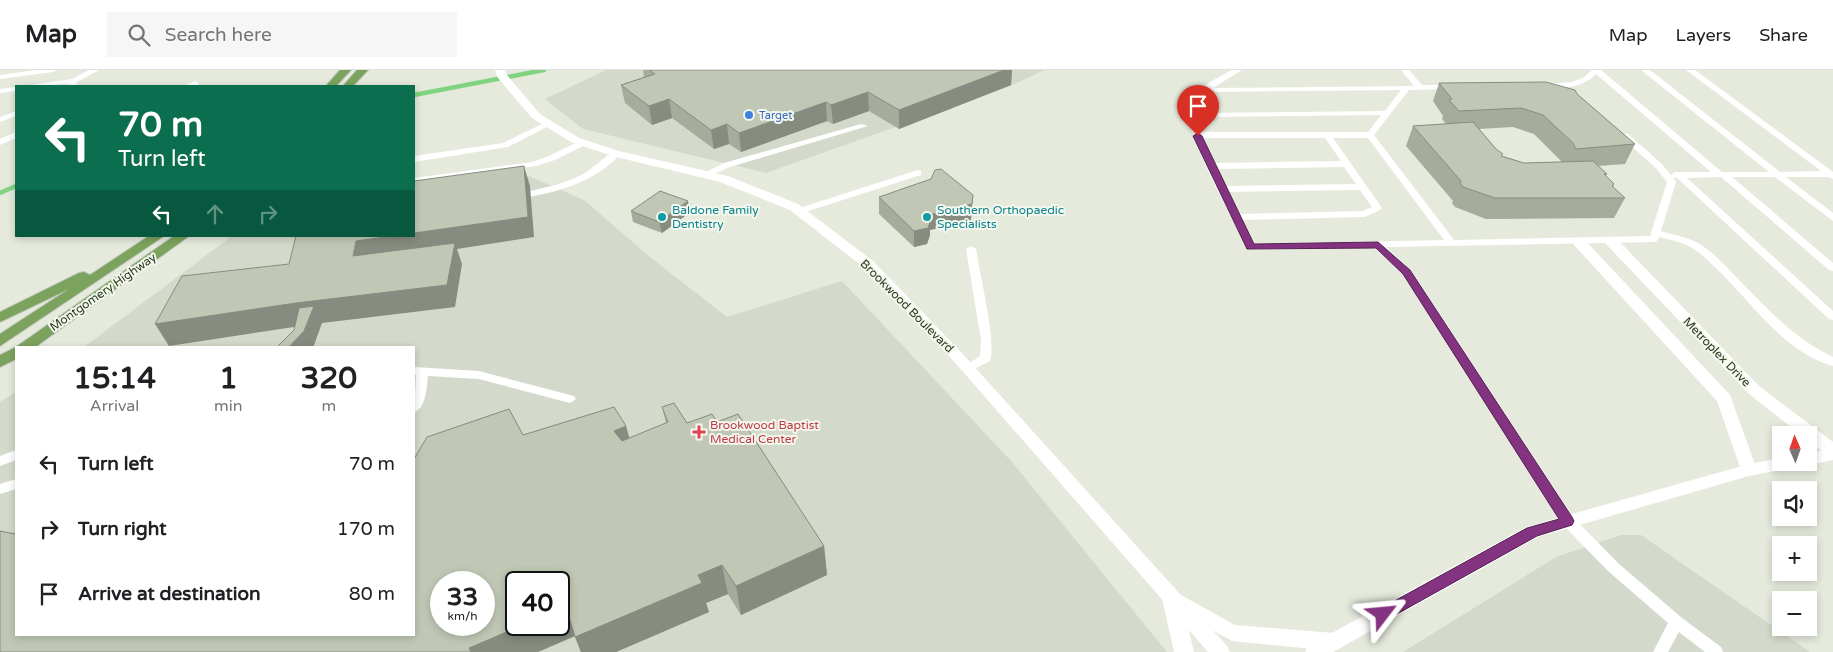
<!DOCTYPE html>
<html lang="en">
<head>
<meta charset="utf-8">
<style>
  :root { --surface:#fff; --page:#f6f6f6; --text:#202124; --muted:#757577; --line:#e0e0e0 }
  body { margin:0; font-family:"Varela Round",sans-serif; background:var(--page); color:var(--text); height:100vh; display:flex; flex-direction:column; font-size:19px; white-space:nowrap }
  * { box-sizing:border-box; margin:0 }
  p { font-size:16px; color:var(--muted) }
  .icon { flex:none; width:28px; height:28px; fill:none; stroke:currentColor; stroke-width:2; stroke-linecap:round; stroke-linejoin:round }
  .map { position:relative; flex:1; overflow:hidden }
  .side { position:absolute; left:15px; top:276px; width:400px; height:290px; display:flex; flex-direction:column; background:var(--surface); border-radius:0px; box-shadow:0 2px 8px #0003 }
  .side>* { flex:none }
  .hud { position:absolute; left:15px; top:15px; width:400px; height:152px; border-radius:0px; box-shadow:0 2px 8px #0003; background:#0b6e4f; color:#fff; overflow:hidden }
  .needle { width:32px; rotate:358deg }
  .fabs { position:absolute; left:1772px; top:356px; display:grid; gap:10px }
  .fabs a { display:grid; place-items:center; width:45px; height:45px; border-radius:0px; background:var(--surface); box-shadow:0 2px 8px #0003; font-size:25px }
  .speed { position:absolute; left:430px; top:501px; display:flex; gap:10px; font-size:25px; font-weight:700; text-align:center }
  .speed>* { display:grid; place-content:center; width:65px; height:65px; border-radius:50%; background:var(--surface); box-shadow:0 2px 8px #0003; line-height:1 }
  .speed small { font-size:12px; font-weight:400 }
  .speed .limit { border:2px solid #111; border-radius:8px; background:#fff; color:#111 }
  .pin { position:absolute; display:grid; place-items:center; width:42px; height:42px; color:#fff; margin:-51px -21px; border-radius:50% 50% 50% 0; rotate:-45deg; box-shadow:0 0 5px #0007 }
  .pin .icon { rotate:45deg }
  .me { position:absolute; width:55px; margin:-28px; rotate:61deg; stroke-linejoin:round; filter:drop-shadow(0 0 4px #0008) }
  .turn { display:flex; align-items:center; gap:18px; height:105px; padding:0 20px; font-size:22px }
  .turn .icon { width:65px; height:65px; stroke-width:2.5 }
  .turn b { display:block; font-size:35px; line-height:42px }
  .lanes { display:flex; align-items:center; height:48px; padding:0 20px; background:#0003; justify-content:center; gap:25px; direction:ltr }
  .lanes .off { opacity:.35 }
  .eta { display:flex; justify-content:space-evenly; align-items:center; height:85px; text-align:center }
  .eta b { font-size:30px; font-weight:700; line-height:35px }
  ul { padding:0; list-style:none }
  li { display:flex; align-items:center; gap:15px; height:65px; padding:0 20px }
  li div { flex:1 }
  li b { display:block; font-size:19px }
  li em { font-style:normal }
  header { display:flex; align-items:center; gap:30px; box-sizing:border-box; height:70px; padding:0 25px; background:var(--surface); border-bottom:1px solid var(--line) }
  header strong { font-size:24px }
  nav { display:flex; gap:28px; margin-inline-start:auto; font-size:18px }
  .search { width:350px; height:45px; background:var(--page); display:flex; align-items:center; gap:12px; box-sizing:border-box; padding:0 18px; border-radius:0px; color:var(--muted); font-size:19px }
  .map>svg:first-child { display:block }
  .built { fill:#d4dacb; fill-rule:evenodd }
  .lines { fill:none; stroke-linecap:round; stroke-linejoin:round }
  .stream { stroke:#81d47f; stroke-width:4.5 }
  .primary-casing { stroke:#c3c8c0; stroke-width:2 }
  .service { fill:#fff; fill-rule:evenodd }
  .minor { fill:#fff; fill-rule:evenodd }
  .tertiary { fill:#fff; fill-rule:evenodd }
  .primary { fill:#7ca35d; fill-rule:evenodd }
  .wall { fill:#a5ac9c; fill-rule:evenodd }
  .shaded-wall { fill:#868c7f }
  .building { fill:#c0c8b5; stroke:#868c7f; fill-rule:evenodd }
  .route { fill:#833380; stroke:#552153 }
  .shop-dot { fill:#3f7fe0; stroke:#f4f7ed; stroke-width:2 }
  .culture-dot { fill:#0f9aa8; stroke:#f4f7ed; stroke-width:2 }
  .health-dot { fill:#e0444e; stroke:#f4f7ed; stroke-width:2 }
  .labels { text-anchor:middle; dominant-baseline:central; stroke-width:4; stroke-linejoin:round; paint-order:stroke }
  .far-shop-label { font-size:11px; fill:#366cbe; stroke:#f4f7ed; text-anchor:start }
  .culture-label { font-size:12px; fill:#0d838f; stroke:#f4f7ed; text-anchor:start }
  .street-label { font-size:12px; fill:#2a3a1d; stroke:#f4f7ed }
  .health-label { font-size:12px; fill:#be3a42; stroke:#f4f7ed; text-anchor:start }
</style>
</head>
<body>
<header>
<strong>Map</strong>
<div class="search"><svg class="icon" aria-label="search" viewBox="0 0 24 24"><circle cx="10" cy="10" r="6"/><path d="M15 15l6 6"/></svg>Search here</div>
<nav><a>Map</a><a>Layers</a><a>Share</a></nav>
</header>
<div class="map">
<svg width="1833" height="582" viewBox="0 0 1833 582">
  <rect width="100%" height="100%" fill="#e5eadd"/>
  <g class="built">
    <path d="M606 0H1044L1011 16 766 103 583 59 545 29Z"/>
    <path d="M529 106 584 130 650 187 727 247 842 211 1012 392 1167 582H0V332L16 322V565H414V278L84 277 232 166H414V122ZM441 512H484V555H441ZM516 512H559V555H516Z"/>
    <path d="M1621 465H1641L1810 582H1403L1556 487Z"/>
  </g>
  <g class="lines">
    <g class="stream">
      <path d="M414 25 544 0"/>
      <path d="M0 123 16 116"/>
    </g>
    <g class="primary-casing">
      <g id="primary">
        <path d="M340 0H351L336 16H326Z"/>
        <path d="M357 0H368L353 16H343Z"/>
        <path d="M149 166H164L0 276V264L69 219 0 252V242L79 203 84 202 90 205Z"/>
        <path d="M174 166H189L34 278H16V289L0 297V285L16 277Z"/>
      </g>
    </g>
    <g class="service">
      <path d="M36 0H57L53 2 0 9V5Z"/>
      <path d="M89 0H99L77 12 76 16H68L69 14 33 16 37 14 72 9Z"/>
      <path d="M1232 0H1242L1213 18 1414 16 1401 0H1409L1422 15H1456V19H1453L1409 20 1374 65 1454 170 1650 166 1667 112 1656 98 1622 68V64H1628L1662 94 1671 105 1675 102H1711L1596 4C1583 18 1564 18 1546 18L1542 16 1546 14 1572 12 1583 8 1592 0H1601L1722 102H1769L1641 0H1650L1780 102 1821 101 1686 0H1695L1833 102V109L1828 107H1786L1833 143V151L1775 107H1732L1833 193V201L1829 200 1721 107 1687 108 1833 241V250L1829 249 1677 108 1673 107 1676 112 1661 161C1673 165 1687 167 1698 173 1715 183 1730 201 1744 215 1771 243 1797 270 1833 287V296C1786 283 1754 236 1721 203 1712 195 1703 184 1692 178 1682 172 1671 170 1659 167L1657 171 1654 172 1386 177 1411 200 1573 447 1618 493 1682 548 1721 577 1723 582H1705L1679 562 1668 582H1653L1668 553 1608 501 1563 455 1403 204 1375 177 1247 179 1210 105 1193 65 1187 45 1189 43C1189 21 1215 9 1232 0ZM1401 20 1385 41 1197 43C1197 33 1201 28 1208 22ZM1381 45 1368 62H1201L1197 47ZM1203 68H1325L1341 91 1214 93ZM1333 68H1368L1444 170 1253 174 1241 150 1365 147 1380 140 1382 138ZM1344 97 1356 114 1225 116 1216 99ZM1360 120 1372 137 1363 141 1238 144 1227 122Z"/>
      <path d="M195 11 199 13 198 15 183 16Z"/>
      <path d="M16 17V21L0 23V19Z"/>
      <path d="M16 41V46L0 52V47Z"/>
      <path d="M546 52 553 54 508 77 414 92V86L503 73Z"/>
      <path d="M861 54 868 56 730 97 709 106 706 107 702 104 724 93Z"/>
      <path d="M16 62V68L0 75V69Z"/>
      <path d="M582 70 585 71V75L555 90 536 96 414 114V108L532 92 549 86Z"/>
      <path d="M616 81 620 84C598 110 562 121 529 127L524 124 526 122C546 117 565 114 583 104 594 98 604 86 616 81Z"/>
      <path d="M918 100 921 101V105L802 143 799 144 794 141 796 139Z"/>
      <path d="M971 176 976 179C979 200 997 275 990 291L968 302 964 301 962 298 980 286 981 270 966 179Z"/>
      <path d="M414 297 479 301 574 326 576 329 570 333 479 309 428 306C427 316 426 339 414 342L416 305H414Z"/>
      <path d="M16 380V390L0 396V386Z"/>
      <path d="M16 409V419L0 424V414Z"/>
    </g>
    <g class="minor">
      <path d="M1611 167 1616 168 1759 316 1833 372V387L1827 385 1809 371V365H1801L1749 324 1606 174 1605 171 1606 168Z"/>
      <path d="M1579 168 1584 169 1730 325 1757 400 1755 404 1749 406 1743 404 1741 400 1717 331 1574 175 1573 172Z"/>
      <path d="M1172 520 1235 555 1334 563 1341 566 1344 572 1341 578 1334 581 1232 571 1185 545 1194 582H1174L1162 528 1165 522Z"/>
    </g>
    <g class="tertiary">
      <path d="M495 0H505L507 5 540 44 579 68 619 81 728 106 798 134 873 191 961 282 1227 576 1230 582H1208L951 288 863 197 790 140 720 112 612 86 571 72 532 48 498 8Z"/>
      <path d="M1833 378V390L1809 395 1803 392H1809V383Z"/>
      <path d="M1781 388V392H1798L1796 396 1790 398 1749 406 1538 467 1333 582H1305L1308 576 1526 457 1749 394Z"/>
    </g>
    <use href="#primary" class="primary"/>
  </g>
  <g class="wall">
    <path d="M643 0H1012L1011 15 899 59 869 41 833 54 827 51 741 82 729 74 714 79 672 48 652 55 625 33 621 15 644 7Z"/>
    <path d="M1439 13 1577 24 1635 74 1625 94 1598 96 1607 104 1606 106 1614 114 1613 117 1625 128 1614 148 1486 149 1455 137 1452 133 1453 131 1406 76 1413 56 1446 54 1442 49 1443 46 1433 31ZM1513 57 1534 64 1562 92 1524 93 1502 86 1496 79 1479 59Z"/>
    <path d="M879 127 971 150 930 160V165L927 174 914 177 879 144Z"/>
    <path d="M688 131 689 143 662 163 633 152 631 141Z"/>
    <path d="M674 333 687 353 712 344 717 352 738 344 824 476 827 505 741 545 728 524 706 533 709 542 616 582H581L575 566 538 582H0V461L15 464 16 463V565H414V389L427 367 509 339 523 365 614 337 626 356 629 368 666 353 662 337ZM441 512H484V555H441ZM516 512H559V555H516Z"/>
  </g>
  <g class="shaded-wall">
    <path d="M1004 0H1012L1011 15 899 59V40Z"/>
    <path d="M868 22 869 41 833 54 831 35Z"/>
    <path d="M669 29 672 48 652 55 649 36Z"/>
    <path d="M826 32 827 51 741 82 739 63Z"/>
    <path d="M727 54 729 74 714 79 711 60Z"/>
    <path d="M524 96 530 116 534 167 457 179 462 194 455 237 322 253 313 278H288L307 255 169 276 155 254 353 186 356 171 392 166H414V163Z"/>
    <path d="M973 125 971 150 930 160V165L927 174 914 177V161L921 147Z"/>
    <path d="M688 131 689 143 662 163 659 152Z"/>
    <path d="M626 356 634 385 622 389 614 361Z"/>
    <path d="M824 476 827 505 741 545 736 516Z"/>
    <path d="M722 495 728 524 706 533 709 542 616 582H581L575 567 698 505Z"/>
    <path d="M566 537 577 565 538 582H471L469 578 523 555H559V540Z"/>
  </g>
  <g class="building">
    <path d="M649 0H1004L899 40 868 22 831 35 826 32 739 63 727 54 711 60 669 29 649 36 621 15 655 4Z"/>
    <path d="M1546 12 1575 20 1577 24 1635 74 1576 79 1573 73 1543 45 1521 38 1459 41 1449 30 1452 29 1439 13Z"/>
    <path d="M1473 52 1496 79 1503 84 1501 86 1524 93 1593 91 1607 104H1604L1614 114 1612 116 1625 128H1495L1463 117 1460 113 1461 111 1413 56Z"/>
    <path d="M524 96 528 147 414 163V111Z"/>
    <path d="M941 99 973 125 972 134 921 147 931 149 928 158 914 161 879 127 931 109 935 100Z"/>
    <path d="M660 121 688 131 659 152 631 141Z"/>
    <path d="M296 166H392L356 171 353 186 455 173 447 215 296 233 155 254 182 206 289 194Z"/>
    <path d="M314 236 304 261 288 278H276L294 260 299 238Z"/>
    <path d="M674 333 687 353 712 344 717 352 738 344 824 476 736 516 722 495 698 505 702 513 575 567 566 537 559 540V512H516V555H523L469 578 471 582H0V461L15 464 16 463V565H414V389L427 367 509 339 523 365 614 337 626 356 614 361 622 371 668 352 662 337ZM441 512H484V555H441Z"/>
  </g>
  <path class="route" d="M1198 63 1202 66 1254 174 1378 172 1410 200 1572 447 1574 451 1572 455 1537 466 1388 549 1383 551 1378 549 1376 544 1378 540 1527 458 1559 449 1403 204 1376 178 1247 179 1193 66Z"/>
  <circle class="shop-dot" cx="749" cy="45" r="5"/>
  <g class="culture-dot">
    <circle cx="662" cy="147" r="5"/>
    <circle cx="927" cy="147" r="5"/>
  </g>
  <path class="health-dot" d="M696.5 354.5h5v5h5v5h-5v5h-5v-5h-5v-5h5z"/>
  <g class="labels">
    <g class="far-shop-label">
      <text x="759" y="45">Target</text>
    </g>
    <g class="culture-label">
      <text x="672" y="140">Baldone Family<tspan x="672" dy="14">Dentistry</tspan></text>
      <text x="937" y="140">Southern Orthopaedic<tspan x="937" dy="14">Specialists</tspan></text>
    </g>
    <g class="street-label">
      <text transform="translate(103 222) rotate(-35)">Montgomery Highway</text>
      <text transform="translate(907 236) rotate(45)">Brookwood Boulevard</text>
      <text transform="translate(1717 282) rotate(46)">Metroplex Drive</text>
    </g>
    <g class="health-label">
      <text x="710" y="355">Brookwood Baptist<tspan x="710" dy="14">Medical Center</tspan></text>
    </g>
  </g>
</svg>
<div class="fabs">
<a><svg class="needle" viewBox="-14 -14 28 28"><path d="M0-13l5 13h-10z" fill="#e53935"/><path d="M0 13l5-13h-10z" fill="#757577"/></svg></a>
<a><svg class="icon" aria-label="sound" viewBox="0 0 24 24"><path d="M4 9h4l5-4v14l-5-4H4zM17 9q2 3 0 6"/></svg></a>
<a>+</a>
<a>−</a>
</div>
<div class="speed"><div>33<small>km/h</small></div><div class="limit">40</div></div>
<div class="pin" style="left:1198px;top:66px;background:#d93025"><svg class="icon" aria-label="arrive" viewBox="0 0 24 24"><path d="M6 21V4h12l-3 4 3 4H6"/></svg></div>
<svg class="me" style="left:1383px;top:544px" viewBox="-20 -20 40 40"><path d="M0-17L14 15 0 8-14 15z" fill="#833380" stroke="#fff" stroke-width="4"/></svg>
<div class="hud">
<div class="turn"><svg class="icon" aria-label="left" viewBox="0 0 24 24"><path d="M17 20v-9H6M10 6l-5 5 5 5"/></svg><div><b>70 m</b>Turn left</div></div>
<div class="lanes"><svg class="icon" aria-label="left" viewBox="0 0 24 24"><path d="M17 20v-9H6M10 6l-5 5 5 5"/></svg><svg class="icon off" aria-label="ahead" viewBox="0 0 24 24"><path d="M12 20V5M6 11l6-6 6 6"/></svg><svg class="icon off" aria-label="right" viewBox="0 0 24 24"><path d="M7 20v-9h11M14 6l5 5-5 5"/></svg></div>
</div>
<section class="side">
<div class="eta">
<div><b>15:14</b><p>Arrival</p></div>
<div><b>1</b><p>min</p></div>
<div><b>320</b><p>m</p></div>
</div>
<ul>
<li><svg class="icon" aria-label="left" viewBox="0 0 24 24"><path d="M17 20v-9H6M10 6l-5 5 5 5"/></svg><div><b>Turn left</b></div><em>70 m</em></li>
<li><svg class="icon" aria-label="right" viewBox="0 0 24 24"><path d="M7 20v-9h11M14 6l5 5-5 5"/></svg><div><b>Turn right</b></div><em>170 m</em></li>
<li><svg class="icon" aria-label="arrive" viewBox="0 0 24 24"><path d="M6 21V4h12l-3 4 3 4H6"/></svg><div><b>Arrive at destination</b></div><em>80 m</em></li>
</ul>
</section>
</div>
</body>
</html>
